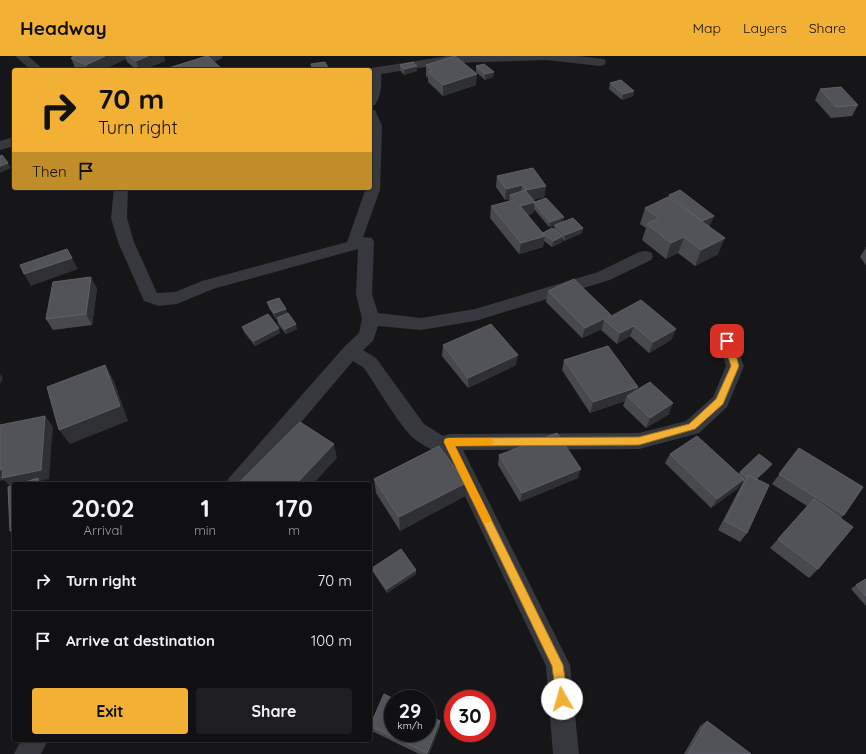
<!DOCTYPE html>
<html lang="en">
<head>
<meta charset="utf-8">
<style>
  :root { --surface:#101012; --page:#1e1e20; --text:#f1f3f6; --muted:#9c9d9f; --line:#303032; --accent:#f2b134 }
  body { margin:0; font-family:Quicksand,sans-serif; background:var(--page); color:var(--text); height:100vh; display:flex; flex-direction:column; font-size:15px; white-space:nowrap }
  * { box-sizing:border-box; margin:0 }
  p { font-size:13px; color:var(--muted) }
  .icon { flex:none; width:22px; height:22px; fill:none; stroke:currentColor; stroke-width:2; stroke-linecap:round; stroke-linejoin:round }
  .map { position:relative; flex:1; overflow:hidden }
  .sheet { position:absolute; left:12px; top:426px; width:360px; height:260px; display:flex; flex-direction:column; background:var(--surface); border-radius:4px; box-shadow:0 1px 3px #0004,0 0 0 1px var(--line) }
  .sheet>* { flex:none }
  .banner { position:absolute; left:12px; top:12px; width:360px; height:122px; border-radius:4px; box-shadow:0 1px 3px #0004,0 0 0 1px var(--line); background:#f2b134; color:#111; overflow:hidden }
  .speed { position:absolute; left:384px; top:634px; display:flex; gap:8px; font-size:20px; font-weight:700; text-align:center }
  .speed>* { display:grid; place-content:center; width:52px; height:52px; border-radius:50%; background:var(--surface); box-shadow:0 1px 3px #0004,0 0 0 1px var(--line); line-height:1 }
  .speed small { font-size:10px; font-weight:400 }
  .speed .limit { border:6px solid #d22; background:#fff; color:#111 }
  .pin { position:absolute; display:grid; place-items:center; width:34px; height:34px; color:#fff; margin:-17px; border-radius:8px; box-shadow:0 2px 6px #0006 }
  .me { position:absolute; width:44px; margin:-22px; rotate:353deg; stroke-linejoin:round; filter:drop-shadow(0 0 3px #0008) }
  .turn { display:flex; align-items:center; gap:14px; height:84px; padding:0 20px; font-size:18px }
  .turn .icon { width:52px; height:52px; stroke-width:2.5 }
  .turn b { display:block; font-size:28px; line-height:34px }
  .then { display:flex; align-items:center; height:38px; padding:0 20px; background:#0003; gap:8px; font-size:15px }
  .eta { display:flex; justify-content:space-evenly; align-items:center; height:68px; text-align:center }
  .eta b { font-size:24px; font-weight:700; line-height:28px }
  .action { display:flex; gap:8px; margin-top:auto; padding:8px 20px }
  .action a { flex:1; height:46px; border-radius:4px; background:var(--accent); color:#111; font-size:16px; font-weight:700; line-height:46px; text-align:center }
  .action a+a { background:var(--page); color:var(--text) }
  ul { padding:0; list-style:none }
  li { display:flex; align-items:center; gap:12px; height:60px; padding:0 20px; border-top:1px solid var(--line) }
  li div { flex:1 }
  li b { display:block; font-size:15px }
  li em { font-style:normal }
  header { display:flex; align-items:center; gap:24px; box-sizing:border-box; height:56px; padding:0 20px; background:var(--accent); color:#111 }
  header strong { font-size:19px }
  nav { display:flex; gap:22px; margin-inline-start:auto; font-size:14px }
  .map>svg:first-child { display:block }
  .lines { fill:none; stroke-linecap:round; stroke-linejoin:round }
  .street { fill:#37383d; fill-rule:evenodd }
  .wall { fill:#47494d; fill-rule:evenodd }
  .shaded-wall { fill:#2f3033 }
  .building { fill:#525359; stroke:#5f6168 }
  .route { fill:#f2b134; stroke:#9d7322 }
  .slow { fill:#f59e0b }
</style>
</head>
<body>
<header>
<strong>Headway</strong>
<nav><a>Map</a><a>Layers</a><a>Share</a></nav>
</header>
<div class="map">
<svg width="866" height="698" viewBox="0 0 866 698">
  <rect width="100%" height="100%" fill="#161618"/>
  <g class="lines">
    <g class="street">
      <path d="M15 0H28L44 14H31Z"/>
      <path d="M207 0H223L221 3 193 14H177L179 11Z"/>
      <path d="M448 0H578L604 3 606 6 604 9 600 10 546 4 452 7 381 18C382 29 381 39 375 49L370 50 371 12Z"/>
      <path d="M370 53 375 54 382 70 380 134 363 181 372 182 374 186 372 238 378 257 421 262 475 253 598 216 639 196 645 195 651 196 653 200 651 204 610 224 475 265 421 274 378 270 373 285 363 294 376 302 424 368 443 380 449 378 639 377 686 365 713 341 726 310 718 285 721 280 727 278 733 280 744 310 727 351 699 377 692 379 639 393 463 394 570 609 579 698H553L546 610 444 396C437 399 414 384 409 378 393 359 378 333 364 312L353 305 249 428H226L229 422 345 290 359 277 362 263 356 238 358 193 213 233 177 248 159 250 144 245 118 186 111 162 114 132H128L127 162 134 186 157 237 175 236 202 225 347 186 366 132H370Z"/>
      <path d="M14 81V90L0 94V85Z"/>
      <path d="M21 684H48L41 698H14Z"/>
    </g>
  </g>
  <g class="wall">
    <path d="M74 0H164L165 5 143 14H137L127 6 126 3 102 14H79L75 12 71 2Z"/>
    <path d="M400 9 417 10V15L404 19 400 14Z"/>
    <path d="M426 9 476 29 443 40 428 26V22L426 20Z"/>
    <path d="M476 10 494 16 493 21 485 24 476 16Z"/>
    <path d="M610 27 634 35 633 40 622 44 609 33Z"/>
    <path d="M820 33 858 49 852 60 831 62 815 44Z"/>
    <path d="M497 120 546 130 544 141 533 144 535 146 563 166 583 172 582 177 564 185 562 183V186L552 191 544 185 543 191 519 198 490 162 491 150 509 145V143L505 144 496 131ZM534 153 549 171 554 170V173L543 177 528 159 533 157Z"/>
    <path d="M669 139 714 160 709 171 718 198 695 210 678 197 666 203 642 184 646 172 640 168 645 152 668 141Z"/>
    <path d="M866 191V209L860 201Z"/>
    <path d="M97 232 92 269 53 274 46 263Z"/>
    <path d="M548 235 611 259V260L676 273 671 284 649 297 630 280 617 288 601 274 602 273 582 282 546 246Z"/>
    <path d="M267 246 286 253 287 257 297 273 286 278 278 268 277 263H276L269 252Z"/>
    <path d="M242 271 280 277 255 290 244 276Z"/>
    <path d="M443 289 516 309 468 332 442 300Z"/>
    <path d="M564 304 638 333 669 358 646 372 623 350 625 345 590 357 562 314Z"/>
    <path d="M799 392 844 459 841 462 818 513 809 522 770 492 807 450 772 428Z"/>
    <path d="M670 398 739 418 740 416 772 408 769 412 757 423 747 477 740 486 718 474 743 426V425L737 433 711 452 665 407Z"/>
    <path d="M499 399 578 422 520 446 498 409Z"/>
    <path d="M374 423 465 440 400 475 376 437Z"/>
    <path d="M372 512 416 514V518L387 537 373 516Z"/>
    <path d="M866 523V550L851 533 856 529Z"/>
    <path d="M440 665V670L429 698H419L372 675 370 670Z"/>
    <path d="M707 665 751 698H684L700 670Z"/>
  </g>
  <g class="shaded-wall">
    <path d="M105 0H125L126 3 102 14H88L86 9Z"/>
    <path d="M148 0H164L165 5 143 14H139L136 5Z"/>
    <path d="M417 10V15L404 19V13Z"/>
    <path d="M193 12V14H186Z"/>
    <path d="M494 16 493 21 485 24V18Z"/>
    <path d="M477 18 476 29 443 40V29Z"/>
    <path d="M634 35 633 40 622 44 623 38Z"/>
    <path d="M8 107 11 112 0 117V110Z"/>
    <path d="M522 129 521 140 510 139 509 143 505 144 506 133Z"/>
    <path d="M546 130 544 141 525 146 526 134Z"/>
    <path d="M535 146 533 157 519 161 520 150Z"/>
    <path d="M714 160 709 171 698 176 702 165Z"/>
    <path d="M564 161 563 167 549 171 550 166Z"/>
    <path d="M583 172 582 177 564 185 565 179Z"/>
    <path d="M545 180 543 191 519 198 521 187Z"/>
    <path d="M563 180 562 186 552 191 553 185Z"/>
    <path d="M684 181 678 197 666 203 671 187Z"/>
    <path d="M725 182 718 198 695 210 701 194Z"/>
    <path d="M67 193 78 213 31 230 24 218Z"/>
    <path d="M91 221 97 232 92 269 86 258Z"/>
    <path d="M286 253 287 258 276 263 274 257Z"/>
    <path d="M611 259 609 267 604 264 602 273 582 282 585 272Z"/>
    <path d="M296 268 297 273 286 278 285 273Z"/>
    <path d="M634 270 630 280 617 288 620 277Z"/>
    <path d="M279 272 280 277 255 290 254 285Z"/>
    <path d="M676 273 671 284 649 297 653 286Z"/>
    <path d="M518 299 516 309 468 332V322Z"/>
    <path d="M105 309 114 325 128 365 70 388 59 374Z"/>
    <path d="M0 318 3 322 0 328Z"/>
    <path d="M638 331 634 342 627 340 625 345 590 357 593 346Z"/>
    <path d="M673 347 669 358 646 372 650 362Z"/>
    <path d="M45 360 53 371 49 423 40 425 43 428H14V431H11L4 424 0 425V414Z"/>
    <path d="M334 388 337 402 313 428H296Z"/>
    <path d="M772 408 769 412 749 431 753 426Z"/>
    <path d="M581 413 578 422 520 446 522 437Z"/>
    <path d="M744 423 737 433 711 452 717 443Z"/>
    <path d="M466 427 465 440 400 475 399 461Z"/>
    <path d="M14 474V479L10 475Z"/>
    <path d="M416 514V518L387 537V533Z"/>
    <path d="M440 665V670L429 698H427Z"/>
  </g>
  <g class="building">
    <path d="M74 0H105L86 9 71 2Z"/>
    <path d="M129 0H148L136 5Z"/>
    <path d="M207 0H208L223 14H195L193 12 186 14H162Z"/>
    <path d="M455 0 477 18 443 29 428 16 432 14 426 9Z"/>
    <path d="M325 6 329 14H313L311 8Z"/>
    <path d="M413 6 417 10 404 13 400 9Z"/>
    <path d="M484 8 494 16 485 18 476 10Z"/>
    <path d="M621 24 634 35 623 38 610 27Z"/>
    <path d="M841 31 858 49 836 51 820 33Z"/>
    <path d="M2 99 8 107 0 110V100Z"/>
    <path d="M533 112 546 130 526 134 522 129 506 133 497 120Z"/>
    <path d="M525 134 535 146 520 150 545 180 521 187 491 150 514 144 510 139Z"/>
    <path d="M680 134 714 160 702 165 669 139Z"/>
    <path d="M668 141 725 182 701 194 684 181 671 187 647 168 659 162 645 152Z"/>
    <path d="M546 142 564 161 550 166 534 147 535 146Z"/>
    <path d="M573 162 583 172 565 179 555 169Z"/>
    <path d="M552 172 563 180 553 185 543 177Z"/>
    <path d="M67 193 72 202 24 218 20 209Z"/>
    <path d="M91 221 86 258 46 263 53 226Z"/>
    <path d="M574 223 611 259 585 272 548 235Z"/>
    <path d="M279 242 286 253 274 257 267 246Z"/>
    <path d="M641 244 676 273 653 286 634 270 620 277 604 264Z"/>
    <path d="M288 257 296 268 285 273 277 262Z"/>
    <path d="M268 258 279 272 254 285 242 271Z"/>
    <path d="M491 268 518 299 468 322 443 289Z"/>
    <path d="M608 290 638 331 593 346 564 304Z"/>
    <path d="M105 309 120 350 59 374 47 331Z"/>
    <path d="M650 326 673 347 650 362 627 340Z"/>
    <path d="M45 360 41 414 2 422 3 413 0 414V369Z"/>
    <path d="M300 366 334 388 296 428H238Z"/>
    <path d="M557 377 581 413 522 437 499 399Z"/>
    <path d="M697 380 744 423 717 443 670 398Z"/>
    <path d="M439 390 466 427 399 461 374 423Z"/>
    <path d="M799 392 863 431 844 459 779 418Z"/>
    <path d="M759 398 772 408 756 423 748 419 746 421 740 416Z"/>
    <path d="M748 419 769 429 747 477 725 465Z"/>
    <path d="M38 422V428H19Z"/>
    <path d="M14 429V474L10 475 8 431Z"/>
    <path d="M814 443 853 471 818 513 778 483Z"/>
    <path d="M401 493 416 514 387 533 372 512Z"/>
    <path d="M866 523V540L856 529Z"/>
    <path d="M384 638 394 643H393V677H427V658L440 665 427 697 370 670Z"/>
    <path d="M707 665 751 698H688Z"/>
  </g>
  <path class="route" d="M727 282 732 285 739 310 723 348 695 373 639 389 455 390 563 609 568 643 566 647 562 649 557 647 552 610 444 386 445 383 449 382 639 381 689 368 716 343 731 310 723 285Z"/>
  <path class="slow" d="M449 382H489L492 383 494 386 492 388 489 389 455 390 491 463 490 466 486 467 483 466 444 386 445 383Z"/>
</svg>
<div class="speed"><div>29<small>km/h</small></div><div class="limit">30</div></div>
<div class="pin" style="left:727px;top:285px;background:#d93025"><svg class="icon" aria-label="arrive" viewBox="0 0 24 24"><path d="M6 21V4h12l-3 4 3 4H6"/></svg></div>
<svg class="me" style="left:562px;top:643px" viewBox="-20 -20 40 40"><circle r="19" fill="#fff"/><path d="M0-13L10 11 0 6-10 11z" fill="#f2b134"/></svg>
<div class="banner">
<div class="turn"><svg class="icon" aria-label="right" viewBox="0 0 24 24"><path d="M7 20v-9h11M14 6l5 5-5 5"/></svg><div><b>70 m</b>Turn right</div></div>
<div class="then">Then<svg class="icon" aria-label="arrive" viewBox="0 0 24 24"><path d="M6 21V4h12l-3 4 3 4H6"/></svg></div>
</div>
<section class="sheet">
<div class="eta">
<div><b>20:02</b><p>Arrival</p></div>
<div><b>1</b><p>min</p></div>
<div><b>170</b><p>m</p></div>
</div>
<ul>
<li><svg class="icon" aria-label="right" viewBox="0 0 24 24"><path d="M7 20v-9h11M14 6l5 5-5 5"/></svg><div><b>Turn right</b></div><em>70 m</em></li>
<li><svg class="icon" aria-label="arrive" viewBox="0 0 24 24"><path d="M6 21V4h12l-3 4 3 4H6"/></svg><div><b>Arrive at destination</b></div><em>100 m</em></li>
</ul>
<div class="action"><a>Exit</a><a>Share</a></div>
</section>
</div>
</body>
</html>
